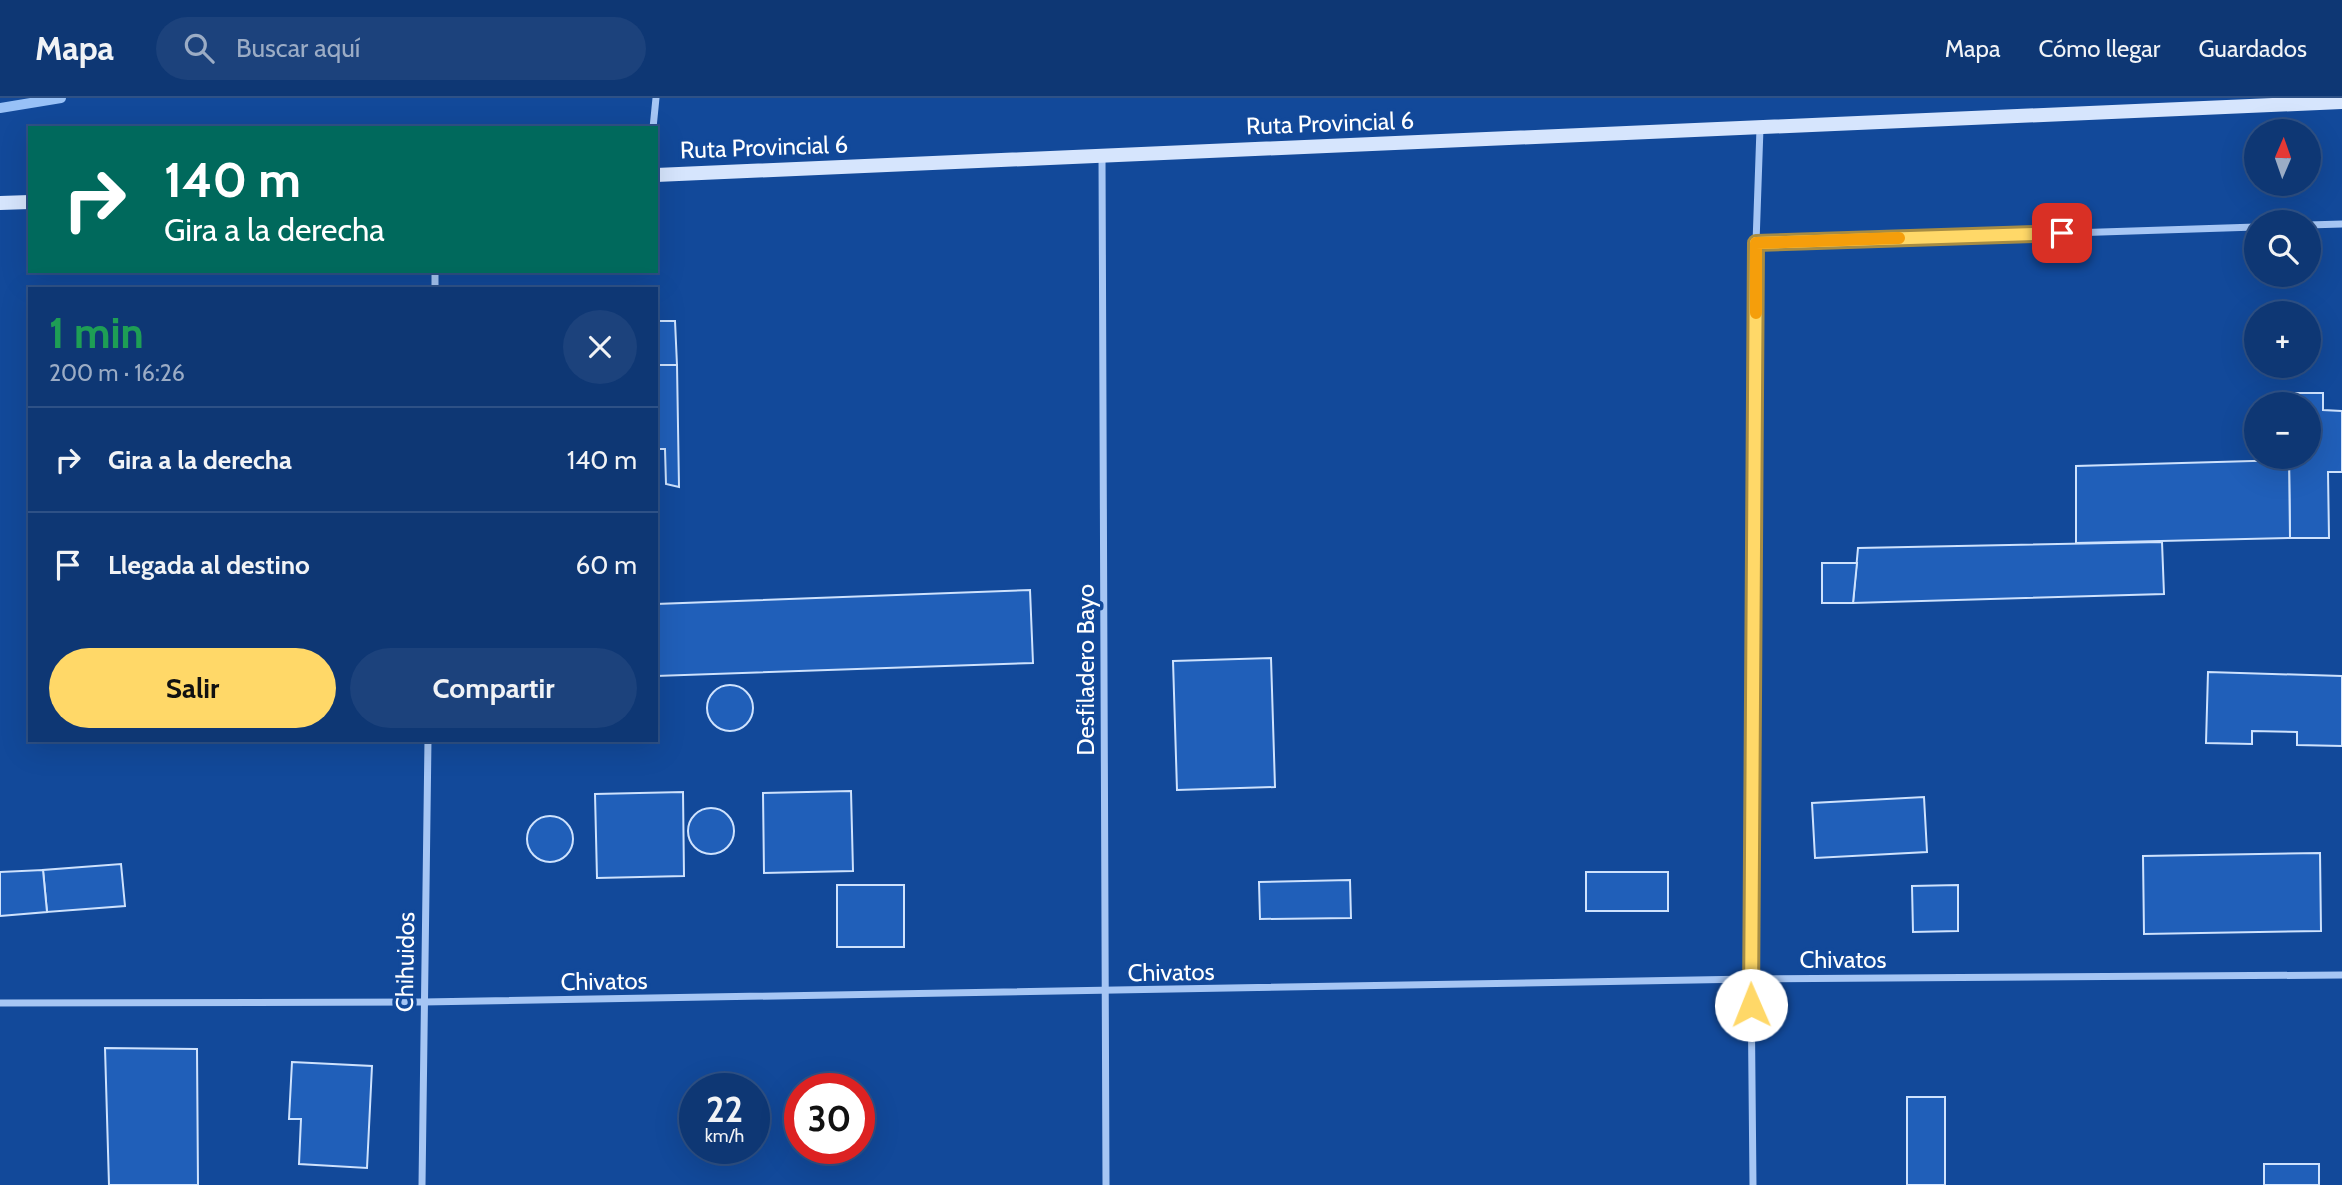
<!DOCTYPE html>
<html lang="es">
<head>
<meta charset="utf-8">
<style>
  :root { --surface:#0e3774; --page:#1c427c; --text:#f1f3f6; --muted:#9bacc5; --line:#2e5186; --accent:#ffd868 }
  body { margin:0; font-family:Cabin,sans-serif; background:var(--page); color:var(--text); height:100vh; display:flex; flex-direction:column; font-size:26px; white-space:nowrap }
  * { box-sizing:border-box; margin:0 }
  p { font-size:23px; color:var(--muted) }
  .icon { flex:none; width:38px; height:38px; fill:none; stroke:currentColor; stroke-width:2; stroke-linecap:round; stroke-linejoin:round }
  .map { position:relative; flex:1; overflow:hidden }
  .drawer { position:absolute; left:28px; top:189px; width:630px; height:455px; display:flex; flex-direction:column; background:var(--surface); border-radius:0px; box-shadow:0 7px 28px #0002,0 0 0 2px var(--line) }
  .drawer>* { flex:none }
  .top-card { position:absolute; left:28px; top:28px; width:630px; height:147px; border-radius:0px; box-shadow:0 7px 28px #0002,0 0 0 2px var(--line); background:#00695c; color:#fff; overflow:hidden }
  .needle { width:46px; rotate:2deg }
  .fabs { position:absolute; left:2244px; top:21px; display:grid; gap:14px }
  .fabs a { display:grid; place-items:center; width:77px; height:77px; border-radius:50%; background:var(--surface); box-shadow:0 7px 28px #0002,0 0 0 2px var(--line); font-size:35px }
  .speed { position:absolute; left:679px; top:975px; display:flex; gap:14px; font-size:35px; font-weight:700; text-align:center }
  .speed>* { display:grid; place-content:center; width:91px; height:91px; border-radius:50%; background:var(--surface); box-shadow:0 7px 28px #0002,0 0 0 2px var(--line); line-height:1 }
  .speed small { font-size:18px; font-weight:400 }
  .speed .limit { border:10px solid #d22; background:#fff; color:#111 }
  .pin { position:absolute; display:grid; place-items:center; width:60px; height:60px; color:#fff; margin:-30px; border-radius:14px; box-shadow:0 4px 10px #0006 }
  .me { position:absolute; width:77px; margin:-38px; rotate:359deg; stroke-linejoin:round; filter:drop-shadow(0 0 5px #0008) }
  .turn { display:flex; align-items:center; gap:24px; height:147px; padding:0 21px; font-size:32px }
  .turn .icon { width:91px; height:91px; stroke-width:2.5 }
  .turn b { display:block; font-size:49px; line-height:60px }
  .round { display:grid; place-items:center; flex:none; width:74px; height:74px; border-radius:37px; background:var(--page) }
  .summary { display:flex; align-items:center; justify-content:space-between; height:119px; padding:0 21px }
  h1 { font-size:42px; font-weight:700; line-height:52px; color:#1e9e55 }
  .cta { display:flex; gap:14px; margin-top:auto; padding:14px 21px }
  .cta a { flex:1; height:80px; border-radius:42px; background:var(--accent); color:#111; font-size:28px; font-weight:700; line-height:80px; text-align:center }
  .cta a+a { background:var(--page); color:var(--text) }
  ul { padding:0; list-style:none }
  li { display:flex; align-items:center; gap:21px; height:105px; padding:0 21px; border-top:2px solid var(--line) }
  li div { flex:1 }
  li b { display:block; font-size:26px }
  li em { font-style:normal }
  header { display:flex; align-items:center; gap:42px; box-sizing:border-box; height:98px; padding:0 35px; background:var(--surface); border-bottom:2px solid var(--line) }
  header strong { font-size:33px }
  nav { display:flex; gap:38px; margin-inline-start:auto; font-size:24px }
  .search { width:490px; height:63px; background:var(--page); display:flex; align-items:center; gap:18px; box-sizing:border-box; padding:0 24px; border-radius:38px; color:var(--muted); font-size:26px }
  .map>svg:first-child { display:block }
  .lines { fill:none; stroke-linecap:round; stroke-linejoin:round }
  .stream { stroke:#98c1f7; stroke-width:10 }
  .building { fill:#205fb9; stroke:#cee2fd; stroke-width:2 }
  .minor { stroke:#a6c6f4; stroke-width:7 }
  .secondary { stroke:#d6e5fd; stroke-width:14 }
  .route-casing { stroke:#a68c44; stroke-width:18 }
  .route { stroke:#ffd868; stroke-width:12 }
  .slow { stroke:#f59e0b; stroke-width:12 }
  .labels { text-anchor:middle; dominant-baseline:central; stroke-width:7; stroke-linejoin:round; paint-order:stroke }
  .street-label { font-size:24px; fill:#fff; stroke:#12499a }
</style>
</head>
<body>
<header>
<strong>Mapa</strong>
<div class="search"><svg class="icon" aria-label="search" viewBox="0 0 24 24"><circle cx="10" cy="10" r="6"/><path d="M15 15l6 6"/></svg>Buscar aquí</div>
<nav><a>Mapa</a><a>Cómo llegar</a><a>Guardados</a></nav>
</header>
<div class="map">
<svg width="2342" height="1087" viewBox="0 0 2342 1087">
  <rect width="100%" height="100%" fill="#12499a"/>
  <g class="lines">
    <path class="stream" d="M0 10 61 0"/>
  </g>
  <g class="building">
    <path d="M656 223H675L677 267H656Z"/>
    <path d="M656 267H677L679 389 666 386 665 351H656Z"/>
    <path d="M2272 295H2323V312L2342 313V374H2328L2329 440H2290L2289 362 2273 363V359H2308V306H2273Z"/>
    <path d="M2289 362 2290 440 2076 445V368Z"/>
    <path d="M2162 444 2164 496 1853 505 1858 450Z"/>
    <path d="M1822 465H1857L1853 505H1822Z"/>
    <path d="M1030 492 1033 565 656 578V506Z"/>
    <path d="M1271 560 1275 689 1177 692 1173 563Z"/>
    <path d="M2208 574 2342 578V648L2297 647V634L2252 633V646L2206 645Z"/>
    <circle cx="730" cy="610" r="23"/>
    <path d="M851 693 853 773 764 775 763 695Z"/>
    <path d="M683 694 684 778 597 780 595 696Z"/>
    <path d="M1924 699 1927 754 1815 760 1812 705Z"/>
    <circle cx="711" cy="733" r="23"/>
    <circle cx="550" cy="741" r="23"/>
    <path d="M2320 755 2321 833 2144 836 2143 758Z"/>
    <path d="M121 766 125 808 47 814 43 772Z"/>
    <path d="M43 772 47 814 0 818V774Z"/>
    <rect x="1586" y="774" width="82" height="39"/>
    <path d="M1350 782 1351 820 1260 821 1259 784Z"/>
    <rect x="837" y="787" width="67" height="62"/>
    <path d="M1958 787V833L1913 834 1912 788Z"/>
    <path d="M105 950 197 951 198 1087H109Z"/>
    <path d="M292 964 372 968 367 1070 299 1066 301 1021H289Z"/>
    <rect x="1907" y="999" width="38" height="88"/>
    <rect x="2264" y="1066" width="55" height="21"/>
  </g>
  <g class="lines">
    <g class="minor">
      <path d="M653 30 656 0"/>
      <path d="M1102 58 1106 1087"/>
      <path d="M2308 127 2342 126"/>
      <path d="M1756 145 2256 129"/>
      <path d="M435 191V173"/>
      <path d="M0 905 423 904 1751 881 2342 877"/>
      <path d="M422 1087 428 642"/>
      <path d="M1753 1087 1751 881 1756 145 1760 30"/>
    </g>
    <g class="secondary">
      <path d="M656 77 2342 4"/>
      <path d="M0 105 30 104"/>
    </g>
  </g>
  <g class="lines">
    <g class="route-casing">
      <path id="route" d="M1751 907 1756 145 2062 135"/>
    </g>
    <use href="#route" class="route"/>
    <path class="slow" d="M1756 215V145L1899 140"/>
  </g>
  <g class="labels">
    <g class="street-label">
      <text transform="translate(1330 25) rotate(-2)">Ruta Provincial 6</text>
      <text transform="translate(764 49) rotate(-2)">Ruta Provincial 6</text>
      <text transform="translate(1085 572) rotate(-90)">Desfiladero Bayo</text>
      <text x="1843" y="861">Chivatos</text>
      <text transform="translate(405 864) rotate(-89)">Chihuidos</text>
      <text transform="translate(1171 874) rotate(-1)">Chivatos</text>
      <text transform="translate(604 883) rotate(-1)">Chivatos</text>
    </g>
  </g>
</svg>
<div class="fabs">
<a><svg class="needle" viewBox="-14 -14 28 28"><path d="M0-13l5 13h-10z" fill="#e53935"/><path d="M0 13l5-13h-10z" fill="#9bacc5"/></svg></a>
<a><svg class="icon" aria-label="search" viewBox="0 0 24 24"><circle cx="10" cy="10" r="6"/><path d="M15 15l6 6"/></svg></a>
<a>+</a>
<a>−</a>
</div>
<div class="speed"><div>22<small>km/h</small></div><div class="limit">30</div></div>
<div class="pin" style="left:2062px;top:135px;background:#d93025"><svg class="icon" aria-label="arrive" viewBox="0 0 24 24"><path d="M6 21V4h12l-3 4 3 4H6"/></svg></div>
<svg class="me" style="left:1751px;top:907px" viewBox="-20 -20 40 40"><circle r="19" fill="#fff"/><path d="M0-13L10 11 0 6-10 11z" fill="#ffd868"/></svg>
<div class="top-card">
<div class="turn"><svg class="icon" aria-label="right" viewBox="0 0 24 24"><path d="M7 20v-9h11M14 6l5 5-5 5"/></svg><div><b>140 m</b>Gira a la derecha</div></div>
</div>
<section class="drawer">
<div class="summary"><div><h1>1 min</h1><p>200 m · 16:26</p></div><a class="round"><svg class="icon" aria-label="close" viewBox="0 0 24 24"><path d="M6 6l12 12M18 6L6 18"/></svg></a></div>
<ul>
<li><svg class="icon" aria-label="right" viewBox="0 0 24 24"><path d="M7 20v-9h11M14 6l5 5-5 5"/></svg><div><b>Gira a la derecha</b></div><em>140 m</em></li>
<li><svg class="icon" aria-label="arrive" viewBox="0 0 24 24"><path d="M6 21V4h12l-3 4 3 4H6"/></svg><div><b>Llegada al destino</b></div><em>60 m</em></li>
</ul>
<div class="cta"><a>Salir</a><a>Compartir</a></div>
</section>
</div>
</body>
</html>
